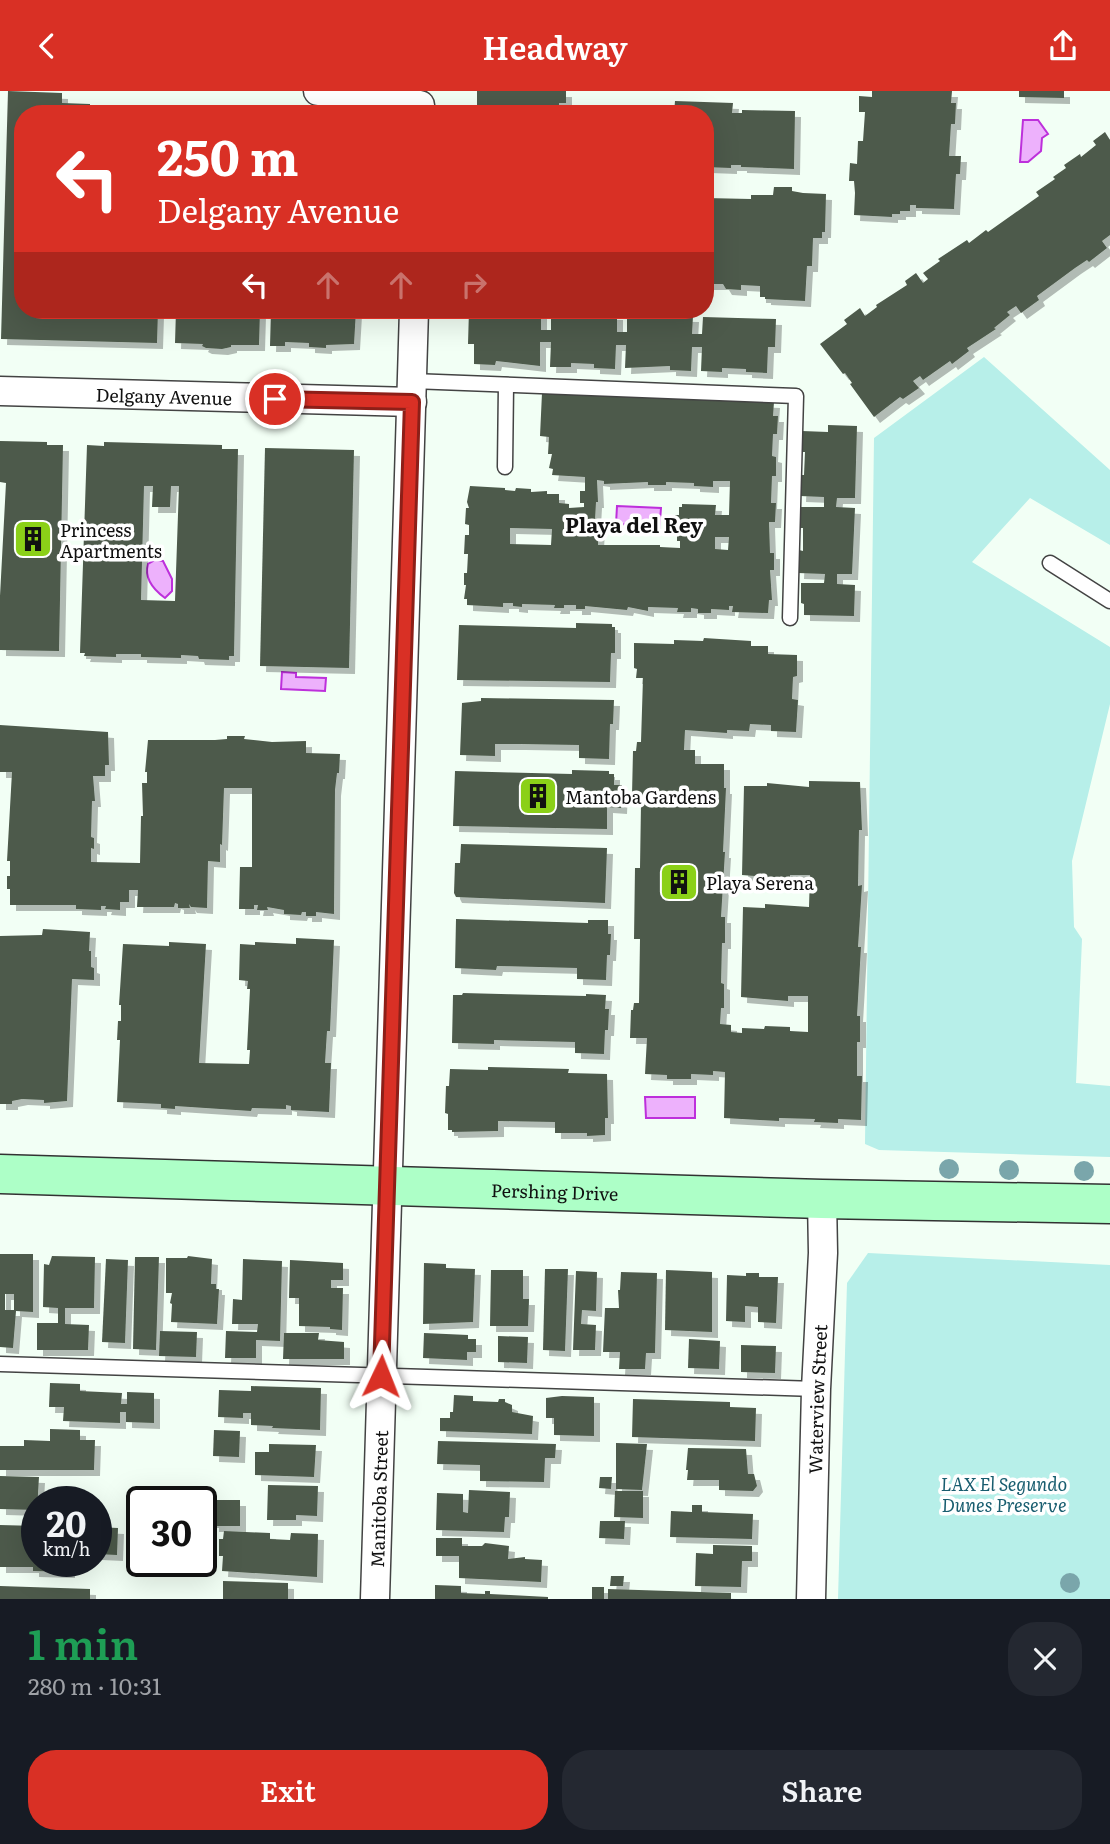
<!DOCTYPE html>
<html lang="en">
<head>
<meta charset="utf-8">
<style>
  :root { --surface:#171b24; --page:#242831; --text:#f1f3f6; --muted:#9ea1a6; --accent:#d93025 }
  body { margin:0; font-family:Literata,serif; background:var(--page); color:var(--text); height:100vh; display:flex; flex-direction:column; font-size:26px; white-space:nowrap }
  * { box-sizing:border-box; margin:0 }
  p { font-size:23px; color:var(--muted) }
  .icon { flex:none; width:38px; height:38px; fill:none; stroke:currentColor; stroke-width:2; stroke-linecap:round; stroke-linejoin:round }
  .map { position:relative; height:1508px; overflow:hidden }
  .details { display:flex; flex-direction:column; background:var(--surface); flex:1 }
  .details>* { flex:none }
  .top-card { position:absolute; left:14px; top:14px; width:700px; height:214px; border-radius:28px; box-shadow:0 7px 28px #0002; background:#d93025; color:#fff; overflow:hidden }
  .speed { position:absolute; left:21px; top:1395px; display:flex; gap:14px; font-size:35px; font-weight:700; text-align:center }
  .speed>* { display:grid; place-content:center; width:91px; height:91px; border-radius:50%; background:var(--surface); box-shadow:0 7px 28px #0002; line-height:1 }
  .speed small { font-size:18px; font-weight:400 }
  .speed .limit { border:4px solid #111; border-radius:10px; background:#fff; color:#111 }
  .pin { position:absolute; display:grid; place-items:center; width:60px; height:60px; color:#fff; margin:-30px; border:4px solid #fff; border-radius:50%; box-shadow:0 2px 7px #0007 }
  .me { position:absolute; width:77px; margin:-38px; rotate:2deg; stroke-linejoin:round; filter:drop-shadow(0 0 5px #0008) }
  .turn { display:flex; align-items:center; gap:24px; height:147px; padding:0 28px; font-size:32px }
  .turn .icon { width:91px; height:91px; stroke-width:2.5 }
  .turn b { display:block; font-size:49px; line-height:60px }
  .lanes { display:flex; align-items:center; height:66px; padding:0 28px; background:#0003; justify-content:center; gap:35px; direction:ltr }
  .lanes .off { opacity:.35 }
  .round { display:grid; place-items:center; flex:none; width:74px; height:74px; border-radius:28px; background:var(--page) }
  .headline { display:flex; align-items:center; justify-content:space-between; height:119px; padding:0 28px }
  h1 { font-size:42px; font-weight:600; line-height:52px; color:#1e9e55 }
  .primary-button { display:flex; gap:14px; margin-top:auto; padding:14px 28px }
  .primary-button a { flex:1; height:80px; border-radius:28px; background:var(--accent); color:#fff; font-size:28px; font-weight:600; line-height:80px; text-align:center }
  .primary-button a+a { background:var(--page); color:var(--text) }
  header { display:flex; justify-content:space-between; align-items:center; height:91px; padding:0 28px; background:var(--accent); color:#fff; font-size:32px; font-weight:600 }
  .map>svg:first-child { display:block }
  .green { fill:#b7efe9 }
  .water { fill:#edb1fc; stroke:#bd30db; stroke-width:2 }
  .building { fill:#4d5a4b; fill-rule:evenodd; filter:url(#shadow) }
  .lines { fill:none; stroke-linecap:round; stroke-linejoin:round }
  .service-casing { stroke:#434343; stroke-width:17 }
  .minor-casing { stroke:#434343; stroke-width:31 }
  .secondary-casing { stroke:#323232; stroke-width:41 }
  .service { stroke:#fff; stroke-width:14 }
  .minor { stroke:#fff; stroke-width:28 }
  .secondary { stroke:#adffc7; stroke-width:38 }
  .tree { fill:#7aa6ab }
  .route-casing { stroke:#8d1f18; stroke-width:18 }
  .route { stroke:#d93025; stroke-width:12 }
  .labels { text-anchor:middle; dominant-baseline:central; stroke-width:7; stroke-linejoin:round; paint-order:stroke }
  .street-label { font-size:18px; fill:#101010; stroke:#fff }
  .poi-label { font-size:18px; fill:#101010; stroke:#fff; text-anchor:start }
  .park-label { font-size:18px; font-style:italic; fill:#185d6f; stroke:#fff }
  .quarter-label { font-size:21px; font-weight:bold; fill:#101010; stroke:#fff }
</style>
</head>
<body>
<header><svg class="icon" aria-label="back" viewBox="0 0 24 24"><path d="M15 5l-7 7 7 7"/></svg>Headway<svg class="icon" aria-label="share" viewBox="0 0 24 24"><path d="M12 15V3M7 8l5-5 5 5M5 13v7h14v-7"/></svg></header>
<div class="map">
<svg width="1110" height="1508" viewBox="0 0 1110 1508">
  <defs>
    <filter id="shadow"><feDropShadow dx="6" dy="6" stdDeviation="0" flood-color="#0004"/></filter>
  </defs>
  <rect width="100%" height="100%" fill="#f2fff5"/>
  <g class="green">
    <path d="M984 266 1110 379V454L1030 407 972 471 1110 556V613L1072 770 1074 836 1082 848 1076 992 1110 995V1066L879 1059 865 1053 874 347Z"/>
    <path d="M868 1162 1110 1174V1508H838L847 1192Z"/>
  </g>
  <g class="water">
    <path d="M1023 29H1038L1048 43 1042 47 1041 60 1028 71H1020Z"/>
    <path d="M617 415 661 417 659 443H639V434L616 433Z"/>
    <path d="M155 469 163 470 172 488V500L165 507C154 499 144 487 148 473Z"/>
    <path d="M282 581 296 582V586L326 587 325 600 281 598Z"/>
    <path d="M645 1006H695V1027H646Z"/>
  </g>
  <g class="building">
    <path d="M8 0 62 2V12L90 13V20H95V23H23V219H158L157 252 1 248Z"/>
    <path d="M477 0H566V12H559V23H477Z"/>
    <path d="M872 0H952L951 12H956L955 33H951L949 65H961L960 83H956L954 118 916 117V114H910V120H900V123H892V126L854 124 855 102 854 90H849L850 72 857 73 858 50H863L865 21H859V5L872 6Z"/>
    <path d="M1019 0H1064V7L1019 6Z"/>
    <path d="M675 10 733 12 732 22H742V19L795 20 794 78 741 76V74H731V77L705 76V23H674Z"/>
    <path d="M1105 41 1110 49V144L1102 150 1107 157 1089 171 1087 169 1075 177 1037 205 1039 209 1021 222 1016 215 1007 221 1010 224 994 237 996 238 967 257 969 260 952 273 950 270 923 289 920 285 913 290 919 297 903 308 900 306 874 326 850 293 852 292 845 282 843 283 820 253 847 233 844 229 860 217 865 225 877 216 876 214 907 194 905 190 916 182 923 192 928 188 923 182 940 170 938 168 967 149 969 152 986 139 988 141 1039 105 1036 101 1055 88 1053 86 1066 77 1064 74 1080 63 1081 66 1096 54 1093 50Z"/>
    <path d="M774 96H792V100L803 102 826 103 825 141H822V147H813L812 175H807L805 210 765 208V206H760V195L741 194V199L726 198 723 193H705V107L751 108V104H773Z"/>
    <path d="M176 219H260L259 254H231V256L222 258 206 257 202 255 203 253 175 252Z"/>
    <path d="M271 219H356L354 253 326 254V257L309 256V252L285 251V255H270Z"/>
    <path d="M469 219 541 220V239H551V222L617 223V241H627V224L693 225 692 243H702L703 226 776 228 775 256H768L767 282 746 281V278L722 277V281L701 280 702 256H692L691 280 670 279V275L625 277 626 254H616L615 278 594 277V273L571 272V276H550L551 251H540V275L496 270 495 274 474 273V253H468Z"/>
    <path d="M542 302 774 311 773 325H778L777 343H773L772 365 776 366V385H772L771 412H776L775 431H769L770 462H774V479H770L772 509H769L768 522 732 521 733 515H729V519L711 518V522H698V518L691 517V521H677L678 517 648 516V520L628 516 627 519 585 515V518H576V514H564V517H554L555 514 522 513V516L513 515V512H503V516L467 514V508H464L466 494H464V482H467L468 463H464L465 444H469V434L465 433 466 417H469L467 411 470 395 505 397V399L515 400 516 397 531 398V401L547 400V403H559V412L569 413V417L584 416V412H580V400H585V386L552 384 553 378 549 377 552 363H548L549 346 540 345ZM597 389 604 390V393L648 391V394H666V391L694 392V395L713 396V390H730L729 424H715L716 414 682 413V416H679V424H675V442L677 443V450H680V457L660 456V454H598L599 429H595L596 411H598ZM510 437 552 438 551 454 510 453ZM715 446H729L728 459 715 458Z"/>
    <path d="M828 334 857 335 855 407H837L836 416 855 417 852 483H837V493L855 494 854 525 804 524V513L801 512V492H824L825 483 798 482 799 459 803 460V437H799L800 416H824V406L800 405 801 384H804L805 361H801L802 340 828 341Z"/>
    <path d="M0 350 47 351V354H63L59 560 0 559V505L6 392 0 391Z"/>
    <path d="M104 351 222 354V358H238L234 565H229V569L199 568 198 565 181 564V567L141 566V563H116V566L84 565 85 562H80L87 354 104 355ZM144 395H153L152 416H170L171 395H179L175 510 141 509Z"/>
    <path d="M265 357 354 359 349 577 260 575Z"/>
    <path d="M576 532 612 533V536H615V562H611L610 591 457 589 459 534 576 537Z"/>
    <path d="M704 547 751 550V555H768V563L797 564V585L793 586 792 608 798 609 796 641 771 640V634L750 633 749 640 727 639V642L685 639 684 659H695V673H724V697H726L723 761H725L721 826H725V852H722L721 892 724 893V917H721L720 933 731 934V941L742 942V937L764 938 765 935 790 936V940L808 941V905H788V910L741 906 743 816 765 817V813L809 816 810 784H790V788L742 784 744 695H767V692L809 696V690L860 691 862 739H859L858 795 862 794 858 856H861L857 925H860V951H857V985H862L861 1029 838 1028V1032L814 1031 815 1028 779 1027V1030L724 1027 725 981 713 980V984L691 983V988H667V984L645 983 647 947H630L631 919H633L634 912H639L640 848H634L635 777H640L641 713H636V704H632L633 660H636L637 651H641L643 587H636L637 578 634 577V552L674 553V549L703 550Z"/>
    <path d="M481 607 614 609 613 633H610L609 668 579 667V654L520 653H495V665L460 664 462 612 481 610Z"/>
    <path d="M0 634 108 641 109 674H105V685H93L95 710H92L91 746 94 747V758L91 757V771L140 772 141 725H143L142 692H147V681H145L148 649H215L227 648V645H245L244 648 272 651 306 650V662L340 663 339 682H337L335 699 334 823 316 821V825H306V821H302L301 824 284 823V819L267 816 268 819H257L258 814H254V818H239L240 776H252V697H224L222 754 220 753V771L208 770 207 817 191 816 189 813 190 817H178V813L175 812 174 816H137L138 799H129V811H120V819L105 818 106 815H101V819L76 818V814H10V798H7V785H10V770H7L12 681H0Z"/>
    <path d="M572 679 609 680V683H614V694H622L621 717 607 716V738L453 735 455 680 572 683Z"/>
    <path d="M461 753 607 757 605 812 456 806 454 802 455 772H460Z"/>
    <path d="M456 828 588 832V829H608V843H611L610 864H607L606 889 577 888V877L497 875 496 879 455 877Z"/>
    <path d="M43 838 90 841 89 860H91V876L94 877V889L72 888 67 1010 44 1012V1009L22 1008 12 1010V1013H0V845L42 844Z"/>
    <path d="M296 847 334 849 330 940H327L325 972H331L329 1021 291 1019V1015L286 1014V1018L252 1017 251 1020 175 1015V1018L161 1017V1013L117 1011 120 949H117L118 930H121V914H119L123 853 169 855V851L206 853 199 972 249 973 250 959H247L250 898H247L248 890 239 889 240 853 255 854V851L296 853Z"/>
    <path d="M463 902 586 905V903L606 904 605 918H609L608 939H605L604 963 575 962V951L494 949V953L452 952 453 904H462Z"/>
    <path d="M488 976 569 978 568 982 607 983 608 1027H605V1044L587 1045V1042H555V1031L498 1030V1040L452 1041V1039H448V1023L445 1022 446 995H449L450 978 488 979Z"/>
    <path d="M0 1163H33V1221L16 1220 13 1257 0 1256ZM5 1203H14V1219H5Z"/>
    <path d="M52 1165 95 1166 94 1217H65V1233L89 1234 88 1259H37V1232H58V1217L43 1216 44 1173 49 1174Z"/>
    <path d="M188 1165 212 1168 211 1193H216V1198H219L217 1233 171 1231 172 1213 170 1212 172 1202H166V1167H187Z"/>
    <path d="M135 1166H159L156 1259 133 1258Z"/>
    <path d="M106 1168 128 1169 125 1252 102 1251Z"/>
    <path d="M243 1168 282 1170 280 1250 256 1249V1267H225L226 1240 257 1241 258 1233H232L233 1208 242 1209Z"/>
    <path d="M290 1169 343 1172V1189H331V1197H343L342 1239 330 1238V1236L299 1235V1207H289Z"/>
    <path d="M424 1172 446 1173V1177L475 1178 473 1231 423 1233Z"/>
    <path d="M545 1178H568L565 1260 543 1259Z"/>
    <path d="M491 1179H523V1208H529L528 1235H490Z"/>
    <path d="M666 1179 712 1181V1241L665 1239Z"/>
    <path d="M576 1180 597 1181 596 1220 582 1219 581 1233 596 1234 595 1259H573Z"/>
    <path d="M621 1181 657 1182 655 1262H646L645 1278H619L620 1261H603L605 1217H619L618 1199H620Z"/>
    <path d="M746 1182H759V1186H778L776 1232 758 1231V1216L745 1215V1231L726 1230 727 1184 746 1185Z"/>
    <path d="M160 1240 197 1241 196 1266 159 1265Z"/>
    <path d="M284 1242H319L318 1249 344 1251V1268H283Z"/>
    <path d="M424 1242 468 1244V1248H476V1261H467V1269L423 1267Z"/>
    <path d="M498 1245 528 1246 527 1272 498 1271Z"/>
    <path d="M689 1248 720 1250 719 1278 688 1277Z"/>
    <path d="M741 1254 776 1255 775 1282 741 1281Z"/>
    <path d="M50 1292 80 1293V1300L122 1302 121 1313H127V1301L154 1302V1332L126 1331V1321H120V1332L63 1330 64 1316H49Z"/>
    <path d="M251 1295 321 1297 320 1339 272 1337 273 1335 251 1334V1322H243V1327L218 1326 219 1299 251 1300Z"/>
    <path d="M454 1304 473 1305V1310L498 1311 499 1308H505V1311L512 1314V1321L533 1325 532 1343 440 1340V1327H450V1321H453Z"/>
    <path d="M562 1305 594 1306V1345L554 1344V1327H546V1307Z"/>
    <path d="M633 1308 730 1311V1316L756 1317 755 1350 632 1346Z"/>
    <path d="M50 1338 80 1339V1349H95L94 1379H0V1355H24V1349L50 1350Z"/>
    <path d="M214 1339 240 1340 239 1366 213 1365Z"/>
    <path d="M438 1350 556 1353 555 1367H545L544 1391 480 1390V1374L437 1373Z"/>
    <path d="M616 1352 647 1353 642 1399 616 1398Z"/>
    <path d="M269 1353 316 1354 314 1386 255 1384V1361H269Z"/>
    <path d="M688 1357 746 1358 748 1383H754L757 1395 753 1400 719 1399V1389H687L688 1379H686Z"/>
    <path d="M0 1385 39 1386 37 1419 0 1418Z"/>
    <path d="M600 1386H612L611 1398 599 1397Z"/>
    <path d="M268 1394 318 1395 317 1425 296 1424V1429H267Z"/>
    <path d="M469 1399 510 1401 509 1426H505L504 1441 436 1439 437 1402 463 1403V1421L468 1422Z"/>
    <path d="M615 1400H643V1427L614 1426Z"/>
    <path d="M69 1406 97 1407V1410H61Z"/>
    <path d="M214 1409H240V1435H213V1431H201V1411H214Z"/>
    <path d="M692 1414H702V1421L753 1423 752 1448 670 1446 671 1420 692 1421Z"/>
    <path d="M600 1430H625L624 1448 599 1447Z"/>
    <path d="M0 1434 37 1435V1470H69V1481L33 1480V1476H0Z"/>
    <path d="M96 1436 118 1437 117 1464 96 1463Z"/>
    <path d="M224 1440 270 1442V1448L290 1449 291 1442 318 1443 317 1486 222 1480 223 1465H219V1448H223Z"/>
    <path d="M436 1447H462V1455H482L485 1452 509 1455 508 1468 525 1466V1468L542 1469 541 1491 459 1487V1465H436Z"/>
    <path d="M713 1454 752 1455V1470H742L741 1496 695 1495 696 1462 713 1463Z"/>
    <path d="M611 1485H624L623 1495H610Z"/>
    <path d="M223 1490 288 1492V1508H223Z"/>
    <path d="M435 1494 461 1495V1502L485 1503V1500H490V1503L548 1506V1508H435Z"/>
    <path d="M0 1495 90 1498V1508H0Z"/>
    <rect x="592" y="1496" width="12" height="12"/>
    <path d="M608 1498 731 1502V1508H608Z"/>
  </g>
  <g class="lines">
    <g class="service-casing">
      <g id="service">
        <path d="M412 290 796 305 790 527"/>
        <path d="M505 376 506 294"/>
        <path d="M1050 472 1110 510"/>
        <path d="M0 1273 816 1298"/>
      </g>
    </g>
    <g class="minor-casing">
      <g id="minor">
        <path d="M318 0 420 14"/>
        <path id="s1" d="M0 300 412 311"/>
        <path id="s2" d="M375 1508 414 219"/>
        <path id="s3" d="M811 1508 816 1298 823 1162 822 1108"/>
      </g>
    </g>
    <g class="secondary-casing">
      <g id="secondary">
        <path id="s4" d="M0 1083 822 1108 1110 1113"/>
      </g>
    </g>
    <use href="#service" class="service"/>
    <use href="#minor" class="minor"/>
    <use href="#secondary" class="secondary"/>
  </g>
  <g class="tree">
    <circle cx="949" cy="1078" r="10"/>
    <circle cx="1009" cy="1079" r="10"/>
    <circle cx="1084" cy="1080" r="10"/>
    <circle cx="1070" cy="1492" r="10"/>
  </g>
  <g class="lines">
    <g class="route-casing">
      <path id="route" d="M275 308 412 311 381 1285"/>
    </g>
    <use href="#route" class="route"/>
  </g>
  <defs>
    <g id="building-square" transform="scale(2.0125)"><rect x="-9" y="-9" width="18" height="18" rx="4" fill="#8bd018" stroke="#fff"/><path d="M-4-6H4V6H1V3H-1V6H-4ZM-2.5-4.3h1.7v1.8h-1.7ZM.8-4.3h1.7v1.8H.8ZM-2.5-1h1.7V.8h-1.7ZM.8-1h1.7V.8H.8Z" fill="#111"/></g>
  </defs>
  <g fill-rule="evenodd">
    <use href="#building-square" x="33" y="448"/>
    <use href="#building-square" x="538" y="705"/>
    <use href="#building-square" x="679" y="791"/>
  </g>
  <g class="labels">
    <g class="street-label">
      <text stroke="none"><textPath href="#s1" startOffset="164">Delgany Avenue</textPath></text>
      <text stroke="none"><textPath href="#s4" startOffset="555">Pershing Drive</textPath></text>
      <text stroke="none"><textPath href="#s3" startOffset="200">Waterview Street</textPath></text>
      <text stroke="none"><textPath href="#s2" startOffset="100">Manitoba Street</textPath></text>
    </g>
    <g class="poi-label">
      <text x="60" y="438">Princess<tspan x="60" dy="21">Apartments</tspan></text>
      <text x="565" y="705">Mantoba Gardens</text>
      <text x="706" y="791">Playa Serena</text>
    </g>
    <g class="park-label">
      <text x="1004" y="1392">LAX El Segundo<tspan x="1004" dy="21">Dunes Preserve</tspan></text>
    </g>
    <g class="quarter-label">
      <text x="634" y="432">Playa del Rey</text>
    </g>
  </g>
</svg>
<div class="speed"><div>20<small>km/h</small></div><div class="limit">30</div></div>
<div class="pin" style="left:275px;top:308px;background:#d93025"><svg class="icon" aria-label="arrive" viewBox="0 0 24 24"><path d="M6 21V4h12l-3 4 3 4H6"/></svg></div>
<svg class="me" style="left:381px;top:1285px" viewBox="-20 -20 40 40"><path d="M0-17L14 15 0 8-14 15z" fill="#d93025" stroke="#fff" stroke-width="4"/></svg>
<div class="top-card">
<div class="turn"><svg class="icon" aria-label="left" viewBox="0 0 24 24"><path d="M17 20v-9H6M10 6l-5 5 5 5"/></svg><div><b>250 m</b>Delgany Avenue</div></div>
<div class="lanes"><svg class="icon" aria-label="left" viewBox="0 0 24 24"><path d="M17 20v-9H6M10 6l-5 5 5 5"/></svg><svg class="icon off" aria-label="ahead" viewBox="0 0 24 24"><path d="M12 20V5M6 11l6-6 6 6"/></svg><svg class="icon off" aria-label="ahead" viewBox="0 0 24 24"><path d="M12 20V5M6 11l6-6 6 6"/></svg><svg class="icon off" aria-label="right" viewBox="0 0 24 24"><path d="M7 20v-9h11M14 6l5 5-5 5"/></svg></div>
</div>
</div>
<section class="details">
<div class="headline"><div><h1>1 min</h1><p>280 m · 10:31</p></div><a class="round"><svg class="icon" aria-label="close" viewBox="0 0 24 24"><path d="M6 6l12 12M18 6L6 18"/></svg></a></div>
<div class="primary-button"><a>Exit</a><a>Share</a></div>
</section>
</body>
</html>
